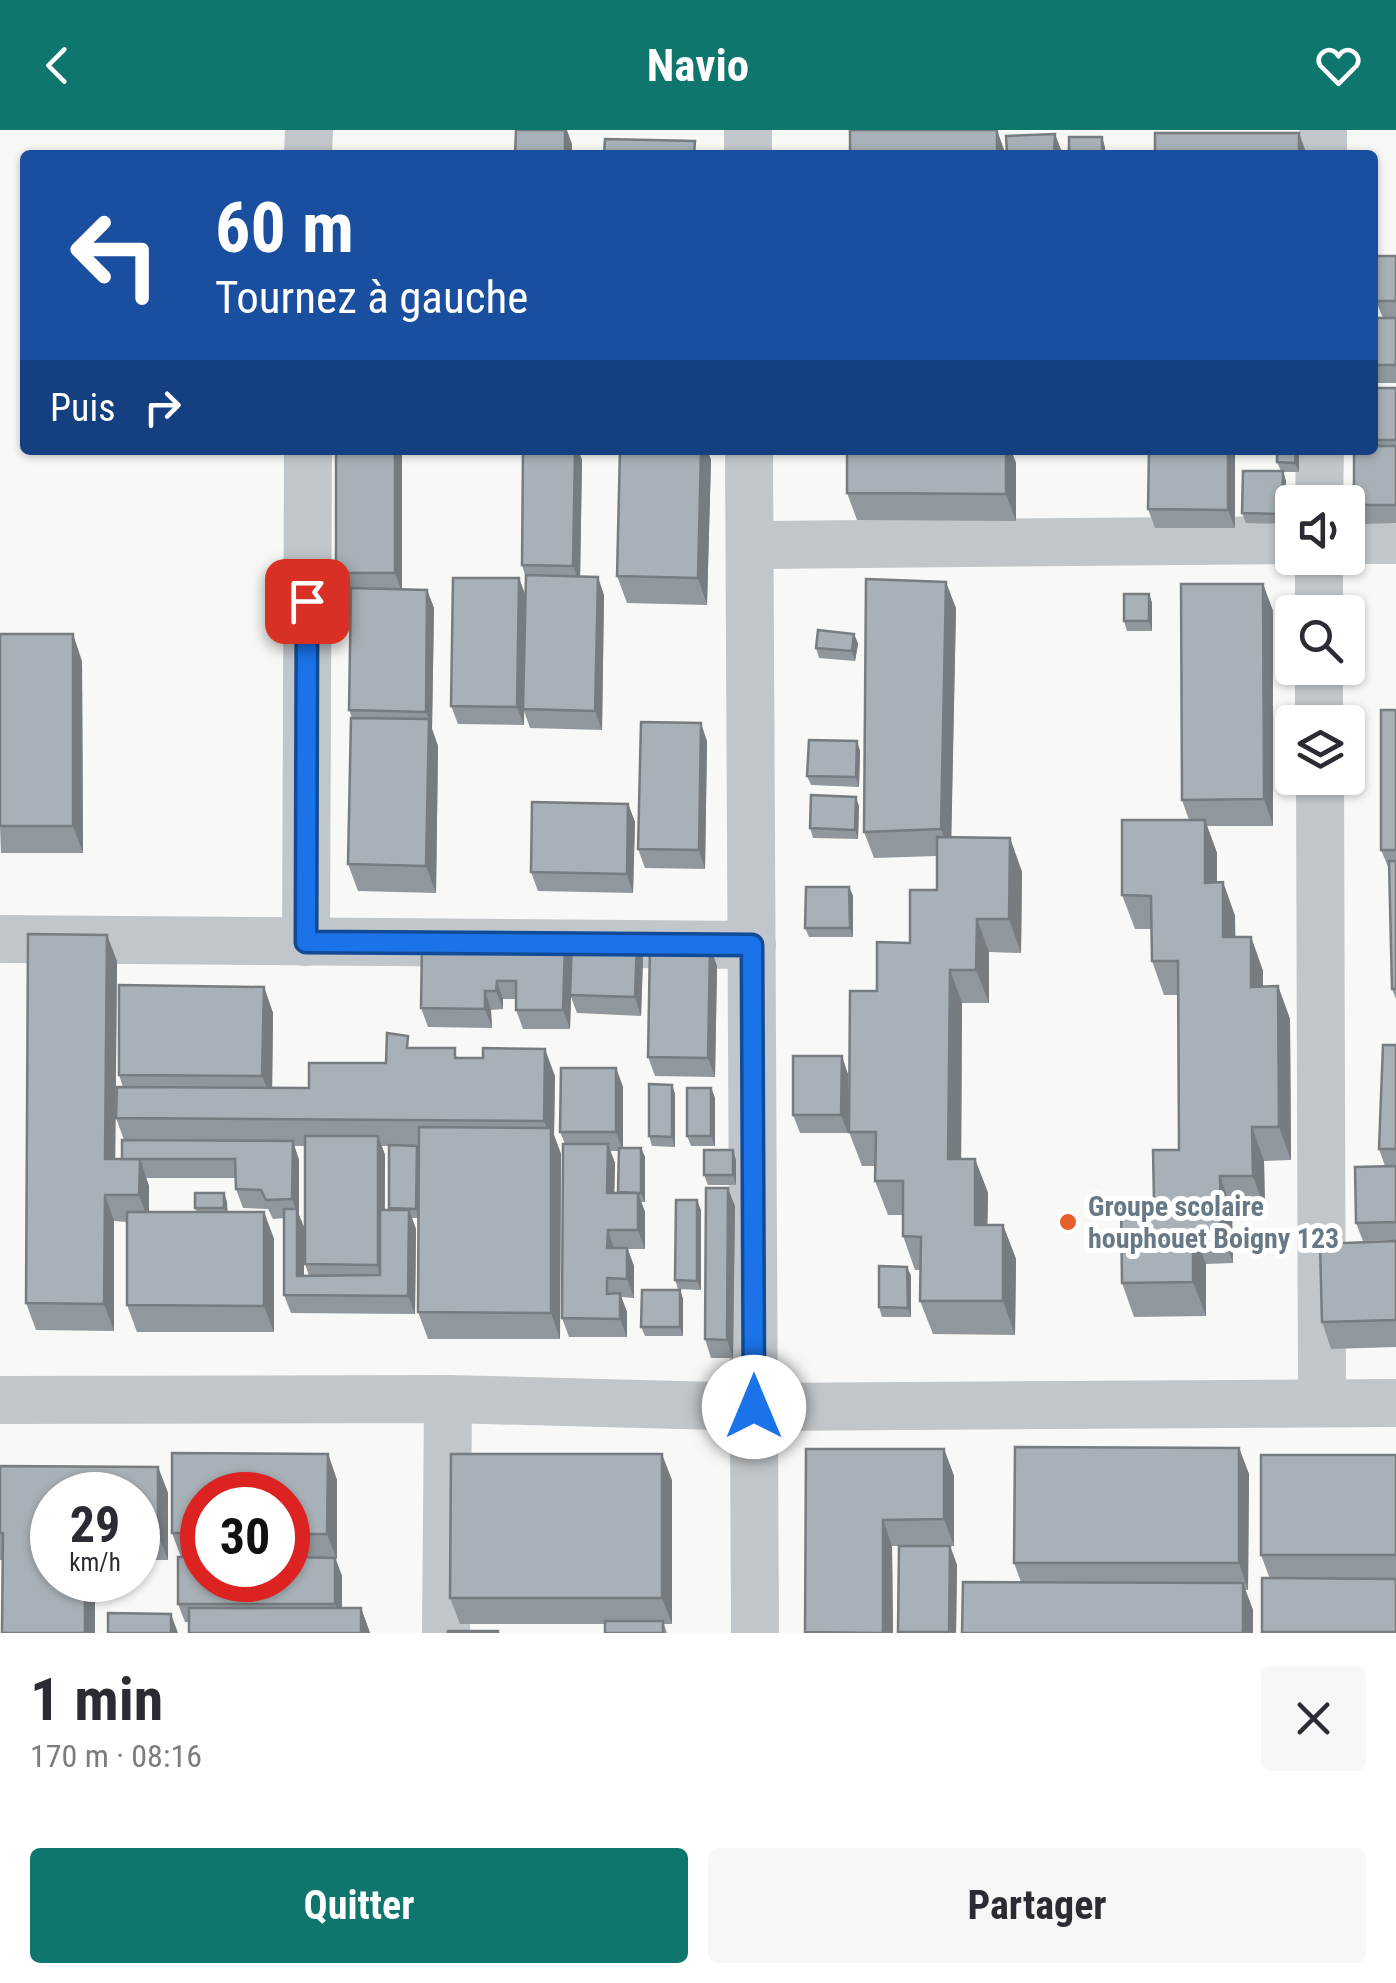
<!DOCTYPE html>
<html lang="fr">
<head>
<meta charset="utf-8">
<style>
  :root { --surface:#fff; --page:#f7f7f7; --text:#2b2b33; --muted:#7c7c81; --accent:#0f766e }
  body { margin:0; font-family:"Roboto Condensed",sans-serif; background:var(--page); color:var(--text); height:100vh; display:flex; flex-direction:column; font-size:38px; white-space:nowrap }
  * { box-sizing:border-box; margin:0 }
  p { font-size:32px; color:var(--muted) }
  .icon { flex:none; width:55px; height:55px; fill:none; stroke:currentColor; stroke-width:2; stroke-linecap:round; stroke-linejoin:round }
  .map { position:relative; height:1503px; overflow:hidden }
  .side { display:flex; flex-direction:column; background:var(--surface); flex:1 }
  .side>* { flex:none }
  .banner { position:absolute; left:20px; top:20px; width:1358px; height:305px; border-radius:10px; box-shadow:0 2px 8px #0004; background:#1a4fa0; color:#fff; overflow:hidden }
  .buttons { position:absolute; left:1275px; top:355px; display:grid; gap:20px }
  .buttons a { display:grid; place-items:center; width:90px; height:90px; border-radius:10px; background:var(--surface); box-shadow:0 2px 8px #0004; font-size:50px }
  .speed { position:absolute; left:30px; top:1342px; display:flex; gap:20px; font-size:50px; font-weight:700; text-align:center }
  .speed>* { display:grid; place-content:center; width:130px; height:130px; border-radius:50%; background:var(--surface); box-shadow:0 2px 8px #0004; line-height:1 }
  .speed small { font-size:25px; font-weight:400 }
  .speed .limit { border:15px solid #d22; background:#fff; color:#111 }
  .pin { position:absolute; display:grid; place-items:center; width:85px; height:85px; color:#fff; margin:-42px; border-radius:20px; box-shadow:0 5px 15px #0006 }
  .me { position:absolute; width:110px; margin:-55px; rotate:0deg; stroke-linejoin:round; filter:drop-shadow(0 0 8px #0008) }
  .turn { display:flex; align-items:center; gap:35px; height:210px; padding:0 30px; font-size:45px }
  .turn .icon { width:130px; height:130px; stroke-width:2.5 }
  .turn b { display:block; font-size:70px; line-height:85px }
  .then { display:flex; align-items:center; height:95px; padding:0 30px; background:#0003; gap:20px; font-size:38px }
  .round { display:grid; place-items:center; flex:none; width:105px; height:105px; border-radius:10px; background:var(--page) }
  .overview { display:flex; align-items:center; justify-content:space-between; height:170px; padding:0 30px }
  h1 { font-size:60px; font-weight:700; line-height:75px }
  .button { display:flex; gap:20px; margin-top:auto; padding:20px 30px }
  .button a { flex:1; height:115px; border-radius:10px; background:var(--accent); color:#fff; font-size:40px; font-weight:700; line-height:115px; text-align:center }
  .button a+a { background:var(--page); color:var(--text) }
  header { display:flex; justify-content:space-between; align-items:center; height:130px; padding:0 30px; background:var(--accent); color:#fff; font-size:45px; font-weight:700 }
  .map>svg:first-child { display:block }
  .lines { fill:none; stroke-linecap:round; stroke-linejoin:round }
  .minor { stroke:#c1c6ca; stroke-width:48 }
  .wall { fill:#90989d; fill-rule:evenodd }
  .shaded-wall { fill:#767c80 }
  .building { fill:#a8b1b7; stroke:#767c80; stroke-width:2.5 }
  .route-casing { stroke:#114b97; stroke-width:25 }
  .route { stroke:#1a73e8; stroke-width:18 }
  .poi-dot { fill:#e65e29; stroke:#fff; stroke-width:4 }
  .labels { text-anchor:middle; dominant-baseline:central; stroke-width:10; stroke-linejoin:round; paint-order:stroke }
  .poi-label { font-size:28px; font-weight:bold; fill:#677887; stroke:#fff; text-anchor:start }
</style>
</head>
<body>
<header><svg class="icon" aria-label="back" viewBox="0 0 24 24"><path d="M15 5l-7 7 7 7"/></svg>Navio<svg class="icon" aria-label="heart" viewBox="0 0 24 24"><path d="M12 20l-8-8c-3-5 5-10 8-4 3-6 11-1 8 4z"/></svg></header>
<div class="map">
<svg width="1396" height="1503" viewBox="0 0 1396 1503">
  <rect width="100%" height="100%" fill="#f8f9f6"/>
  <g class="lines">
    <g class="minor">
      <path d="M748 0V25"/>
      <path d="M308 25 309 0"/>
      <path d="M1323 25V0"/>
      <path d="M749 320 755 1503"/>
      <path d="M1319 372 1320 320"/>
      <path d="M1348 410H1396"/>
      <path d="M750 415 1292 410"/>
      <path d="M1319 428V482"/>
      <path d="M1319 538V592"/>
      <path d="M1320 648 1322 1273"/>
      <path d="M0 809 752 815"/>
      <path d="M306 812 308 320"/>
      <path d="M0 1270 448 1269 754 1277 1396 1273"/>
      <path d="M446 1503 448 1269"/>
    </g>
  </g>
  <g class="wall">
    <path d="M1396 126V253H1376L1372 244V188H1383L1376 171Z"/>
    <path d="M1396 258V393L1361 394 1354 375 1375 316 1372 310Z"/>
    <path d="M336 320H401L402 323V459L427 460 434 478 432 599 438 616 436 763 358 761 348 734 352 588 349 580 351 461H343L336 443Z"/>
    <path d="M523 320H578L582 330 580 446 604 465 602 600 530 598 524 581V595L458 594 451 576 519 448 526 467V448L522 435Z"/>
    <path d="M620 320H740V325L709 324 711 330 707 475 627 473 617 446Z"/>
    <path d="M847 320H1011L1016 333V391L857 390 847 363Z"/>
    <path d="M1235 320V398H1155L1148 379Z"/>
    <path d="M1277 320H1299V342H1283L1286 351V394L1246 393 1242 383 1281 341 1277 332Z"/>
    <path d="M1263 454 1273 481V696H1207L1217 723V753L1223 752 1235 786V807H1251L1263 841V856H1278L1290 889 1291 1030 1264 1031 1265 1080H1232L1233 1133 1206 1134V1186L1134 1187 1122 1153 1154 1072 1179 1020 1178 865H1164L1152 831V799H1135L1122 765 1189 690 1182 670Z"/>
    <path d="M1149 464 1152 473V501H1127L1124 491Z"/>
    <path d="M956 478 951 708H1010L1022 742 1021 823 989 822V873H962L961 1029H975L988 1063 987 1095H1003L1016 1129 1015 1205 933 1204 920 1171 921 1140H915L903 1106V1085H888L875 1051 876 1036H862L849 1002 877 861 910 813 937 760V726L874 728 864 702Z"/>
    <path d="M854 504 858 514 855 531 819 528 816 518Z"/>
    <path d="M82 531 83 723H1L0 696Z"/>
    <path d="M1396 580V869L1392 859 1389 739 1381 720Z"/>
    <path d="M707 611 705 739 645 738 638 719Z"/>
    <path d="M857 611 860 621 859 657 811 655 807 646Z"/>
    <path d="M628 674 635 692 633 763 538 761 531 742Z"/>
    <path d="M859 676 858 709 813 708 810 698Z"/>
    <path d="M849 757 853 766V807H809L805 798Z"/>
    <path d="M637 810 643 828 641 886 577 883 571 867 570 899H523L516 880V869H503V879L491 880 492 898 428 897 421 878 422 813 571 830Z"/>
    <path d="M710 817 717 836 715 947 655 946 648 927Z"/>
    <path d="M117 831 115 1029H122L124 1010 116 988 123 957 119 945 264 857 273 883 272 958H309L386 933 412 918 555 946 554 1005 561 1024 560 1209H428L418 1182V1088H412L416 1099 415 1184 291 1183 284 1165V1088L273 1089 268 1079 243 1078 236 1059V1048H146L149 1056V1082H197L195 1078 224 1063 227 1072V1082H264L274 1109V1202H137L127 1175V1092L114 1091V1201L36 1200 26 1173ZM294 1016H305V1134L309 1146H304V1097L299 1085V1030ZM382 1016H389V1080H385V1025Z"/>
    <path d="M1396 915V1110L1363 1111 1356 1093 1385 1036 1379 1019Z"/>
    <path d="M616 938 623 957V1018H641L645 1027V1072H641L645 1082V1119H628L634 1136V1168L621 1167 627 1182V1207H569L562 1188 565 1014 560 1002ZM610 1021H619V1063H614L615 1033Z"/>
    <path d="M848 944V1003H800L793 985Z"/>
    <path d="M672 955 675 964V1017L652 1016 649 1006Z"/>
    <path d="M711 958 715 968V1016H691L687 1006Z"/>
    <path d="M736 1030V1055H708L704 1045Z"/>
    <path d="M735 1076 733 1228H711L705 1209Z"/>
    <path d="M701 1080V1160L678 1159 675 1150Z"/>
    <path d="M1396 1111V1217L1331 1219 1322 1192Z"/>
    <path d="M907 1137 911 1146V1187H882L879 1177Z"/>
    <path d="M680 1160 683 1169V1206H645L641 1197Z"/>
    <path d="M1239 1318 1249 1344 1248 1460H1245L1253 1480 1021 1452 1014 1433Z"/>
    <path d="M806 1319H944L954 1346V1416H908H950L957 1435 956 1503H899V1416H892L893 1503H805Z"/>
    <path d="M172 1323 328 1324 337 1350 336 1430 342 1446V1478H361L370 1503H189V1492H185L178 1474V1427H181L172 1403ZM202 1365H288V1450H202Z"/>
    <path d="M1396 1325V1503L1270 1449 1261 1425Z"/>
    <path d="M0 1336 158 1337 168 1363V1430H138V1365H52L95 1450V1503H2L3 1430H0Z"/>
    <path d="M672 1350V1494H664L667 1503H605V1494H460L450 1468Z"/>
  </g>
  <g class="shaded-wall">
    <path d="M565 0H567L572 14V25H565Z"/>
    <path d="M997 0 1006 25H997Z"/>
    <path d="M1299 3 1306 22V25H1299Z"/>
    <path d="M1055 4 1062 22V25H1054Z"/>
    <path d="M1102 7 1105 17V25H1102Z"/>
    <path d="M395 320H401L402 323V462L395 443Z"/>
    <path d="M575 320H578L582 330 580 455 573 436Z"/>
    <path d="M701 320H707L711 330 707 475 698 448Z"/>
    <path d="M1006 320H1011L1016 333V391L1006 364Z"/>
    <path d="M1228 320H1235V398L1228 380Z"/>
    <path d="M1296 320H1299V342L1295 333Z"/>
    <path d="M1283 341 1286 351V394L1282 384Z"/>
    <path d="M598 447 604 465 602 600 595 581Z"/>
    <path d="M519 448 526 467 524 595 517 577Z"/>
    <path d="M946 452 956 478 951 725 941 699Z"/>
    <path d="M1263 454 1273 481V696L1264 669Z"/>
    <path d="M427 460 434 478 432 599 438 616 436 763 426 736 429 590 426 582Z"/>
    <path d="M1149 464 1152 473V501L1149 491Z"/>
    <path d="M73 504 82 531 83 723 73 696Z"/>
    <path d="M854 504 858 514 855 531 852 521Z"/>
    <path d="M701 593 707 611 705 739 699 720Z"/>
    <path d="M857 611 860 621 859 657 856 647Z"/>
    <path d="M856 667 859 676 858 709 855 700Z"/>
    <path d="M628 674 635 692 633 763 627 744Z"/>
    <path d="M1205 690 1217 723V786L1205 753Z"/>
    <path d="M1010 708 1022 742 1021 823 1009 789Z"/>
    <path d="M1223 752 1235 786 1236 841 1223 807Z"/>
    <path d="M849 757 853 766V807L850 798Z"/>
    <path d="M977 789 989 822V873L976 840Z"/>
    <path d="M107 805 117 831 115 1055 105 1029Z"/>
    <path d="M1251 807 1263 841V890L1251 857Z"/>
    <path d="M637 810 643 828 641 886 635 867Z"/>
    <path d="M565 814 572 832 570 899 563 880Z"/>
    <path d="M710 817 717 836 715 947 708 928Z"/>
    <path d="M950 840 962 873 961 1063 948 1029Z"/>
    <path d="M497 851 503 869V879L496 861Z"/>
    <path d="M1278 856 1290 889 1291 1030 1279 997Z"/>
    <path d="M264 857 273 883 272 972 262 946Z"/>
    <path d="M485 861 491 880 492 898 485 879Z"/>
    <path d="M545 919 555 946 554 1005 561 1024 560 1209 551 1183V1010L544 991Z"/>
    <path d="M842 926 848 944V1003L841 985Z"/>
    <path d="M616 938 623 957V1021L616 1002Z"/>
    <path d="M672 955 675 964V1017L672 1007Z"/>
    <path d="M711 958 715 968V1016L711 1006Z"/>
    <path d="M1252 997 1264 1031 1265 1080 1253 1046Z"/>
    <path d="M378 1006 385 1025 384 1154 378 1135Z"/>
    <path d="M293 1011 299 1030V1085L304 1097V1164L297 1146V1082L292 1069Z"/>
    <path d="M608 1014 615 1033 614 1082 607 1063Z"/>
    <path d="M417 1016 420 1025 419 1088 416 1079Z"/>
    <path d="M641 1018 645 1027V1072L641 1063Z"/>
    <path d="M733 1020 736 1030V1055L733 1045Z"/>
    <path d="M140 1029 149 1056V1092L139 1065Z"/>
    <path d="M975 1029 988 1063 987 1128 975 1095Z"/>
    <path d="M1220 1046 1232 1080 1233 1133 1221 1099Z"/>
    <path d="M728 1058 735 1076 733 1228 727 1210Z"/>
    <path d="M224 1063 227 1072 228 1088 224 1078Z"/>
    <path d="M638 1063 645 1082V1119L638 1100Z"/>
    <path d="M105 1065 114 1091V1201L104 1174Z"/>
    <path d="M697 1070 701 1080V1160L697 1151Z"/>
    <path d="M409 1080 416 1099 415 1184 408 1166Z"/>
    <path d="M264 1082 274 1109V1202L264 1176Z"/>
    <path d="M1003 1095 1016 1129 1015 1205 1003 1171Z"/>
    <path d="M608 1100 614 1119 607 1118Z"/>
    <path d="M1193 1100 1206 1134V1186L1193 1152Z"/>
    <path d="M627 1118 634 1136V1168L627 1149Z"/>
    <path d="M907 1137 911 1146V1187L908 1178Z"/>
    <path d="M680 1160 683 1169V1206L680 1197Z"/>
    <path d="M620 1163 627 1182V1207L620 1189Z"/>
    <path d="M1239 1318 1249 1344 1248 1460 1239 1433Z"/>
    <path d="M944 1319 954 1346V1416L944 1389Z"/>
    <path d="M328 1324 337 1350V1430L327 1404Z"/>
    <path d="M662 1324 672 1350V1494L662 1468Z"/>
    <path d="M158 1337 168 1363V1430L158 1404Z"/>
    <path d="M883 1390 892 1416 893 1503H883Z"/>
    <path d="M950 1416 957 1435 956 1503 949 1502Z"/>
    <path d="M335 1428 342 1446V1493L335 1474Z"/>
    <rect x="85" y="1450" width="10" height="53"/>
    <path d="M1243 1453 1253 1480V1503H1243Z"/>
    <path d="M361 1478 370 1503H361Z"/>
    <path d="M171 1484 178 1503H171Z"/>
  </g>
  <g class="building">
    <path d="M516 0H565V25H515Z"/>
    <rect x="850" y="0" width="147" height="25"/>
    <rect x="1155" y="3" width="144" height="22"/>
    <path d="M1055 4 1054 25H1007L1006 6Z"/>
    <rect x="1069" y="7" width="33" height="18"/>
    <path d="M605 9 695 11 694 25H604Z"/>
    <rect x="1376" y="126" width="20" height="45"/>
    <rect x="1372" y="188" width="24" height="47"/>
    <path d="M1373 258H1396V310H1372Z"/>
    <path d="M1372 316H1396V375H1354V320H1372Z"/>
    <rect x="336" y="320" width="59" height="123"/>
    <path d="M523 320H575L573 436 522 435Z"/>
    <path d="M620 320H701L698 448 617 446Z"/>
    <path d="M847 320H1006V364L847 363Z"/>
    <path d="M1149 320H1228V380L1148 379Z"/>
    <path d="M1277 320H1296L1295 333 1277 332Z"/>
    <path d="M1243 341H1283L1282 384 1242 383Z"/>
    <path d="M526 445 598 447 595 581 523 579Z"/>
    <path d="M453 448H519L517 577 451 576Z"/>
    <path d="M866 449 946 452 941 699 864 702Z"/>
    <path d="M1181 454H1263L1264 669 1182 670Z"/>
    <path d="M351 458 427 460 426 582 349 580Z"/>
    <rect x="1124" y="464" width="25" height="27"/>
    <path d="M818 500 854 504 852 521 816 518Z"/>
    <rect x="0" y="504" width="73" height="192"/>
    <rect x="1381" y="580" width="15" height="140"/>
    <path d="M351 588 429 589 426 736 348 734Z"/>
    <path d="M641 592 701 593 699 720 638 719Z"/>
    <path d="M809 610 857 611 856 647 807 646Z"/>
    <path d="M811 665 856 667 855 700 810 698Z"/>
    <path d="M532 672 628 674 627 744 531 742Z"/>
    <path d="M1122 690H1205V753L1223 752V807H1251V857L1278 856 1279 997H1252L1253 1046H1220L1221 1099 1193 1100V1152L1122 1153 1121 1072H1154L1153 1020H1179L1178 831H1152L1151 766 1122 765Z"/>
    <path d="M937 707 1010 708 1009 789H977L976 840H950L948 1029H975V1095H1003V1171H920L921 1107 903 1106V1051H875L876 1002H849L850 861H877V812L910 813V760H937Z"/>
    <path d="M1389 731H1396V859H1392Z"/>
    <path d="M806 757H849L850 798H805Z"/>
    <path d="M28 804 107 805 105 1029H140L139 1065H105L104 1174 26 1173Z"/>
    <path d="M572 808 637 810 635 867 570 865Z"/>
    <path d="M422 813 565 814 563 880H516V851H497L496 861H485V879L421 878Z"/>
    <path d="M650 816 710 817 708 928 648 927Z"/>
    <path d="M119 855 264 857 262 946 119 945Z"/>
    <path d="M387 903 408 906 407 918H455V928H483V918L545 919 544 991 116 988 117 957 309 958V933H386Z"/>
    <path d="M1383 915H1396V1019H1379Z"/>
    <path d="M793 926H842L841 985H793Z"/>
    <path d="M561 938H616V1002H560Z"/>
    <path d="M649 954 672 955V1007L649 1006Z"/>
    <rect x="687" y="958" width="24" height="48"/>
    <path d="M419 997 551 998V1183L418 1182Z"/>
    <path d="M305 1006H378V1135L305 1134Z"/>
    <path d="M122 1010 293 1011 292 1069 266 1070 261 1060 236 1059 235 1029H122Z"/>
    <path d="M563 1014H608L607 1063H638V1100H608L607 1118H627V1149L607 1148V1164L620 1163V1189L562 1188Z"/>
    <path d="M389 1015 417 1016 416 1079 389 1078Z"/>
    <path d="M619 1018H641V1063L618 1062Z"/>
    <rect x="704" y="1020" width="29" height="25"/>
    <path d="M1396 1036V1092L1356 1093 1355 1037Z"/>
    <path d="M706 1058H728L727 1210 705 1209Z"/>
    <rect x="195" y="1063" width="29" height="15"/>
    <path d="M676 1070H697V1151L675 1150Z"/>
    <path d="M284 1079H297V1146L380 1145V1080H409L408 1166 284 1165Z"/>
    <path d="M127 1082H264V1176L127 1175Z"/>
    <path d="M1396 1111V1190L1322 1192 1320 1114Z"/>
    <path d="M879 1136 907 1137 908 1178 879 1177Z"/>
    <path d="M642 1160H680V1197H641Z"/>
    <path d="M1015 1317 1239 1318V1433H1014Z"/>
    <path d="M806 1319H944V1389L883 1390V1503L805 1502Z"/>
    <path d="M172 1323 328 1324 327 1404H288V1365H202V1403H172Z"/>
    <path d="M451 1324H662V1468H450Z"/>
    <rect x="1261" y="1325" width="135" height="100"/>
    <path d="M0 1336 158 1337V1404H138V1365H52V1450H85V1503H2L3 1403H0Z"/>
    <path d="M899 1416H950L949 1502H898Z"/>
    <path d="M178 1427H202V1450H288V1427L335 1428V1474H178Z"/>
    <path d="M1262 1448 1396 1449V1502H1262Z"/>
    <path d="M963 1452 1243 1453V1503H962Z"/>
    <rect x="189" y="1478" width="172" height="25"/>
    <path d="M108 1483 171 1484V1503H108Z"/>
    <rect x="605" y="1491" width="58" height="12"/>
    <rect x="448" y="1501" width="50" height="2"/>
  </g>
  <g class="lines">
    <g class="route-casing">
      <path id="route" d="M307 471 306 812 752 815 754 1277"/>
    </g>
    <use href="#route" class="route"/>
  </g>
  <circle class="poi-dot" cx="1068" cy="1092" r="10"/>
  <g class="labels">
    <g class="poi-label">
      <text x="1088" y="1076">Groupe scolaire<tspan x="1088" dy="32">houphouet Boigny 123</tspan></text>
    </g>
  </g>
</svg>
<div class="buttons">
<a><svg class="icon" aria-label="sound" viewBox="0 0 24 24"><path d="M4 9h4l5-4v14l-5-4H4zM17 9q2 3 0 6"/></svg></a>
<a><svg class="icon" aria-label="search" viewBox="0 0 24 24"><circle cx="10" cy="10" r="6"/><path d="M15 15l6 6"/></svg></a>
<a><svg class="icon" aria-label="layers" viewBox="0 0 24 24"><path d="M12 4l9 5-9 5-9-5zM3 14l9 5 9-5"/></svg></a>
</div>
<div class="speed"><div>29<small>km/h</small></div><div class="limit">30</div></div>
<div class="pin" style="left:307px;top:471px;background:#d93025"><svg class="icon" aria-label="arrive" viewBox="0 0 24 24"><path d="M6 21V4h12l-3 4 3 4H6"/></svg></div>
<svg class="me" style="left:754px;top:1277px" viewBox="-20 -20 40 40"><circle r="19" fill="#fff"/><path d="M0-13L10 11 0 6-10 11z" fill="#1a73e8"/></svg>
<div class="banner">
<div class="turn"><svg class="icon" aria-label="left" viewBox="0 0 24 24"><path d="M17 20v-9H6M10 6l-5 5 5 5"/></svg><div><b>60 m</b>Tournez à gauche</div></div>
<div class="then">Puis<svg class="icon" aria-label="right" viewBox="0 0 24 24"><path d="M7 20v-9h11M14 6l5 5-5 5"/></svg></div>
</div>
</div>
<section class="side">
<div class="overview"><div><h1>1 min</h1><p>170 m · 08:16</p></div><a class="round"><svg class="icon" aria-label="close" viewBox="0 0 24 24"><path d="M6 6l12 12M18 6L6 18"/></svg></a></div>
<div class="button"><a>Quitter</a><a>Partager</a></div>
</section>
</body>
</html>
